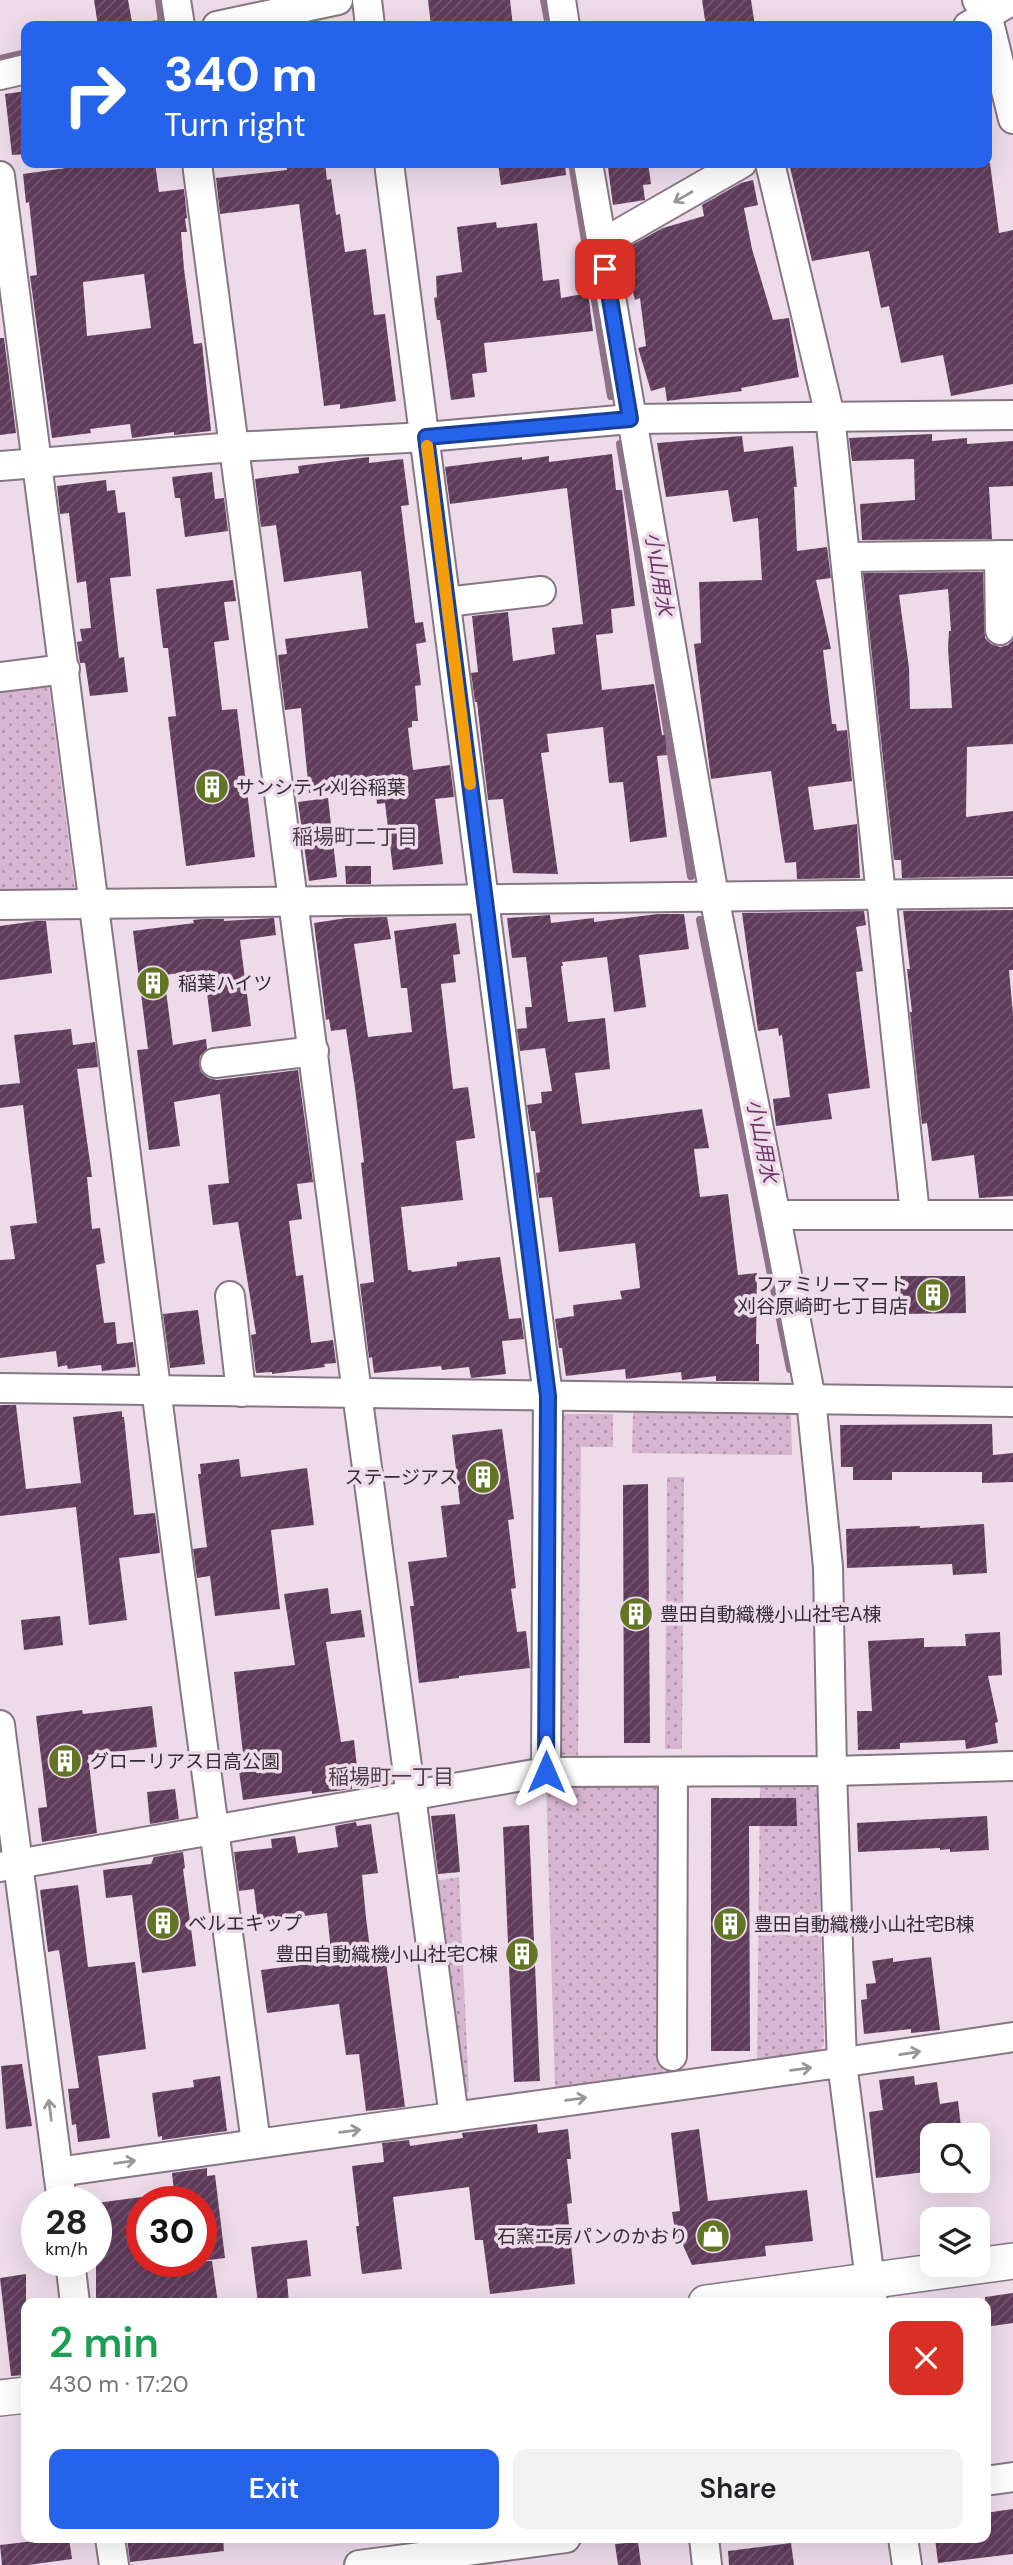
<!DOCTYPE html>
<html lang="en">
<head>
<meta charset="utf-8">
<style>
  :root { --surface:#fff; --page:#f2f2f2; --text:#202124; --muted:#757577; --accent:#2563eb }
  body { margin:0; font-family:"DM Sans","Noto Sans JP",sans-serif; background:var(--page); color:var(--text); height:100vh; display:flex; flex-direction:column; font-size:26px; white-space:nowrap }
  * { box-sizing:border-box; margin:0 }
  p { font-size:23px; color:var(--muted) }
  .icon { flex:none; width:38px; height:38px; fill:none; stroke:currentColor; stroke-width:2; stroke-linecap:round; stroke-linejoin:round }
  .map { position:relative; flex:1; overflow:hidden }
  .details { position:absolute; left:21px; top:2298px; width:970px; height:245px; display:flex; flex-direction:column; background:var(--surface); border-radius:14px; box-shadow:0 7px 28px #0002 }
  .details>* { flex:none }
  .hud { position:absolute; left:21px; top:21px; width:971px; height:147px; border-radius:14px; box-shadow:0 7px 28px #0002; background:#2563eb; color:#fff; overflow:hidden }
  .tools { position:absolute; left:920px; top:2123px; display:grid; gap:14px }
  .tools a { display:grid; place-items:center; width:70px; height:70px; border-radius:14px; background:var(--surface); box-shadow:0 7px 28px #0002; font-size:35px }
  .speed { position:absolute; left:21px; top:2186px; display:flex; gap:14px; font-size:35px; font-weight:700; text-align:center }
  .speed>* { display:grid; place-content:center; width:91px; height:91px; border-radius:50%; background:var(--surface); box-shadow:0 7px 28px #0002; line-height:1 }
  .speed small { font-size:18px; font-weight:400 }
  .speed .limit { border:10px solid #d22; background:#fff; color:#111 }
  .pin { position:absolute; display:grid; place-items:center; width:60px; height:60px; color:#fff; margin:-30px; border-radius:14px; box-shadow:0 4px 10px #0006 }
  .me { position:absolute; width:77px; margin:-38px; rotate:0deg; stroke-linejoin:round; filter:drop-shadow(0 0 5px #0008) }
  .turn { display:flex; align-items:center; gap:24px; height:147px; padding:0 28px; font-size:32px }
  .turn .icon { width:91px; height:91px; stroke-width:2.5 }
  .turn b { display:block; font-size:49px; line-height:60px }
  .round { display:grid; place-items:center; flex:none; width:74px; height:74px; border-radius:14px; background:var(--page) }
  .summary { display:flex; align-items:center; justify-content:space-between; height:119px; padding:0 28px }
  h1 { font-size:42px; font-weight:600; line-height:52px; color:#1e9e55 }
  .button { display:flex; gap:14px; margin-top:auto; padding:14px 28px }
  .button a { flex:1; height:80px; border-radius:14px; background:var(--accent); color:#fff; font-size:28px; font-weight:600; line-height:80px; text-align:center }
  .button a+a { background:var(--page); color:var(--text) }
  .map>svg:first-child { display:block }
  .green { fill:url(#green-dots) }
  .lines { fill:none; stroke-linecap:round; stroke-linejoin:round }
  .stream { stroke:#8f708a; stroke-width:8 }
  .building { fill:url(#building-hatch); fill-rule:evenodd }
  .minor-casing { stroke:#867683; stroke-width:32 }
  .tertiary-casing { stroke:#867683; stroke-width:38 }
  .minor { stroke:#fff; stroke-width:28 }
  .tertiary { stroke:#fff; stroke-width:35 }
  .oneway { stroke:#999698 }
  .route-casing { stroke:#184099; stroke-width:18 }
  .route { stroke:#2563eb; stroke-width:12 }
  .slow { stroke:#f59e0b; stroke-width:12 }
  .labels { text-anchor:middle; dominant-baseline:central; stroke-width:7; stroke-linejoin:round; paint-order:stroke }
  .poi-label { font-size:19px; fill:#332c32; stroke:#eddbea; text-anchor:start }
  .water-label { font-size:21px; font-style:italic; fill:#6c3765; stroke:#eddbea }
  .neighbourhood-label { font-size:21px; fill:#4d3e4a; stroke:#eddbea }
</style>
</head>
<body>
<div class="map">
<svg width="1013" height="2565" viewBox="0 0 1013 2565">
  <defs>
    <pattern id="green-dots" width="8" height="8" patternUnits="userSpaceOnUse" patternTransform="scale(1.75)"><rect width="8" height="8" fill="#d7b5d1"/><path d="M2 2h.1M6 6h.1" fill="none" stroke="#af93aa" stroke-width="1.8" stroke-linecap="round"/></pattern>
    <pattern id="building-hatch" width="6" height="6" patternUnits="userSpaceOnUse" patternTransform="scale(1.75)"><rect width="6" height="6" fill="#603c5b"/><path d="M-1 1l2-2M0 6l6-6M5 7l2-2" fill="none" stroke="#745670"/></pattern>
  </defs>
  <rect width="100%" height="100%" fill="#eddbea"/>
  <g class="green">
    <path d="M48 680 75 891 0 890V686Z"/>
    <path d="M633 1412 791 1415 792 1455 632 1453Z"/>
    <path d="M563 1414H613V1447H581L578 1756 560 1755Z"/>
    <path d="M667 1477H684L682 1749H665Z"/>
    <path d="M808 1781 817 1789 824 2044 816 2055 757 2062 760 1782Z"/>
    <path d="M546 1783 662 1784 663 2075 555 2088Z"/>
    <path d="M459 1877 469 2092 461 2093 435 1881Z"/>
  </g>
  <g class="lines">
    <g class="stream">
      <path d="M544 0 549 26"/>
      <path d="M147 26 162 23 159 0"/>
      <path d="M0 59 26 53"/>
      <path d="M572 163 611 396"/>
      <path d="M620 444 691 876"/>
      <path d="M700 920 790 1369"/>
    </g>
  </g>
  <g class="building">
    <path d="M94 0H128L132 22 98 26Z"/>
    <path d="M428 0H510L513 26H431Z"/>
    <path d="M702 0H751L755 26H706Z"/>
    <path d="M26 91V154L12 155 5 94Z"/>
    <path d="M102 163H155L159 192 184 189 187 218 185 219 187 232H181L184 269 194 344 202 343 211 431 174 435V432L132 438 130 424 90 429 91 433 52 438 30 276 37 275 29 202 26 203 23 174ZM144 274 151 328 87 336 83 282Z"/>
    <path d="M286 163H325L327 180 331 179 336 215 340 214 345 252 366 249 374 315 385 314 396 401 340 409V404L324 406 299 204 220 214 216 178 287 170Z"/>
    <path d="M498 163H565L566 175 501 185Z"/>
    <path d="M616 163H648L651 184 643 185 645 200 613 205 608 168 617 167Z"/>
    <path d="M789 163H990L999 233 1013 230V384L951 396 943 355 901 363 889 306 881 308 869 251 812 261Z"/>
    <path d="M753 180 758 205 744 208 752 249 773 320 789 318 799 377 741 388 742 391 667 401 665 387 651 391 638 348 646 346 640 298 635 300 622 251 631 249 630 246 663 228 704 216 702 205 741 183Z"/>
    <path d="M496 222 497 228 537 223 543 281 559 279 561 298 588 293 593 331 484 343 487 372 472 374 475 397 451 400 440 320H437L434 298 437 297 436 276 462 272 457 227Z"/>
    <path d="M0 338H4L16 433 0 435Z"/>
    <path d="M932 434V441L967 438V444L1013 441V486L989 487 992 539 862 540 860 504 915 500 914 459 852 461 849 438Z"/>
    <path d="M742 436 744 452 793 446 797 487H794L797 551 827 547 831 578 816 580 831 649 823 650 832 724H836L837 731 847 730 852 781 808 787 814 830 857 824 860 878 797 879 796 862 785 863 771 771 711 779 694 644 701 643 699 582 762 580 758 518 733 522 728 490 666 497 657 443Z"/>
    <path d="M612 454 616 490H622L635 606 611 609 613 633 596 635 602 690 654 684 662 735H665L667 755 657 756 667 837 630 842 623 782 609 783 603 727 547 734 549 752 541 753 558 874 513 873 503 799 488 800 477 702H475L471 673 478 672 472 616 508 612 513 661 555 654 552 628 583 624 567 488 450 504 445 467 522 457V460L549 456V462Z"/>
    <path d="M369 457V463L403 459 409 505 401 506 415 623 423 622 426 642 416 644 421 685 415 686 418 721H412V727L408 728 413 770 450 765 454 797 435 799 443 864 393 870 385 803 377 804 375 785 309 793 301 708 285 710 278 655 287 654 285 639 368 628 361 571 284 582 276 525 261 527 255 479 299 473 298 466Z"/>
    <path d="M212 472 215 499 224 498 228 531 185 537 180 498H175L172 477Z"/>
    <path d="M106 480 107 491 115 490 118 513 125 512 128 542 131 576 110 578 119 658 124 657 128 692 90 696 85 663H80L77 642 82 641 80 629 91 628 86 581 77 583 69 513 60 514 57 486Z"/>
    <path d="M983 572 985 638 991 644 1000 647 1008 645 1013 640V744L967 747 966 817 1013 811V876L902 878 901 860H894L863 573ZM948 589 951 631H949L948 648 952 708 910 709 909 668 899 595Z"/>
    <path d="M233 580 236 601 224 602 229 640 214 642 222 710 237 709 255 857 186 866 168 717 176 716 168 648H163L156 589Z"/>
    <path d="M328 798 337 877 309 881 298 802Z"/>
    <path d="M345 866H371V884H346Z"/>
    <path d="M1013 910V970H1009L1013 1014V1196L979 1198 974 1155 932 1161 927 1123 922 1124 910 1012H912L907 969H910L903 911Z"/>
    <path d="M864 911 866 925 856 927 863 971 856 972 870 1088 828 1094 832 1119 776 1126 773 1099 790 1097 782 1035 779 1036 778 1028 758 1031 742 913Z"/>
    <path d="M658 914H684L689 949 639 955 646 1007 614 1012 607 957 562 962 563 966H561L568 1022 605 1018 610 1069 575 1073 582 1124 702 1109 709 1148 694 1149 700 1197 728 1194 738 1275 757 1273 756 1344H759V1381H716V1376L682 1380 681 1372 626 1379 625 1369 566 1376 562 1348H559L555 1319 574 1316 573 1305 622 1299 620 1291 640 1288 635 1243 559 1252 552 1197 539 1198 536 1173 540 1172 535 1131H531L527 1105 542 1103 541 1092 552 1091 545 1048 520 1051 517 1029 527 1028 525 1007H532L526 957 512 958 507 918 550 915 551 923 594 918V922Z"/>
    <path d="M387 917 391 939 354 944 368 1037 412 1032 407 988H401L394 931 456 923 460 954 453 955 456 982 441 984 453 1089 468 1087 475 1138 456 1141 463 1200 401 1207 408 1270H411L412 1272 457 1266V1262L500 1257 509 1319 521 1318 524 1339 502 1341 506 1374 471 1378 469 1367 442 1370 441 1366 374 1373 372 1357 369 1358 360 1284 374 1282 361 1163 364 1162 355 1088 346 1029 331 1031 329 1019 326 1020 314 923 347 918Z"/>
    <path d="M274 918 276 935 240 940 251 1026 212 1032 204 970 164 975 173 1045 206 1039 207 1049 200 1056 199 1064 201 1072 208 1078 217 1080 298 1070 313 1182 297 1184 302 1219 289 1221 296 1276 303 1275 311 1343 333 1340 336 1363 324 1364 325 1367 272 1374V1372L256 1373 251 1335 256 1334 238 1222 213 1225 208 1185 229 1183 220 1094 174 1102 180 1146 149 1150 137 1050 148 1049 133 931 194 923 193 920 202 919H224V921Z"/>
    <path d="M36 921H46L52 973 0 980V926Z"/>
    <path d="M71 1029 73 1045 95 1042 98 1067 77 1069 92 1177H87L92 1229 100 1228 105 1263 96 1265 104 1323 115 1322 117 1344 133 1342 136 1367 102 1371 101 1365 68 1369 67 1365 58 1367 56 1351 0 1358V1260L15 1259 10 1226 37 1223 23 1105 0 1108V1085L20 1083 14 1035Z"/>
    <path d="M900 1276H965L966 1313 900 1314Z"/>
    <path d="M198 1310 205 1364 170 1368 163 1314Z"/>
    <path d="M0 1405H16L26 1489 81 1483 73 1417 122 1411V1417H124L134 1515 155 1513 160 1553 119 1558 127 1620 89 1625 76 1507 0 1516Z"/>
    <path d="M992 1424 993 1455 1013 1453V1482L982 1483V1472H892V1480H853V1467H841L840 1425Z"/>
    <path d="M502 1429 514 1519 508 1520 516 1588 511 1589 517 1632 526 1631 530 1668 459 1676V1678L419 1683 410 1606H414L408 1562 447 1557 441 1506 460 1504 452 1435Z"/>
    <path d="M239 1459 241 1477 307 1468 314 1525 271 1530 280 1609 215 1616 210 1576 197 1578 193 1549 207 1547 198 1474H201L200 1464Z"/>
    <path d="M648 1484 650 1743H624L623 1485Z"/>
    <path d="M984 1524 987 1573 953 1575 952 1564 847 1568 846 1529 920 1526V1528Z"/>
    <path d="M328 1588 331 1614 361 1610 365 1637 326 1642 341 1742 354 1740 357 1767 349 1768 352 1789 312 1794V1791L243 1800 238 1764 244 1763 234 1672 295 1665 284 1594Z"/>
    <path d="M60 1616 63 1645 24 1650 21 1620Z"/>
    <path d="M1000 1632 1002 1675 988 1676 998 1722 995 1723 998 1743 966 1749 965 1740 900 1743V1749L858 1750 857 1711H872L868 1641 924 1638V1647L966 1646 965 1634Z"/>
    <path d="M152 1706 157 1747 88 1755 97 1833 42 1842 38 1808 47 1807 36 1716 82 1710 83 1714Z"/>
    <path d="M175 1789 179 1819 150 1824 147 1792Z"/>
    <path d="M711 1798H796L797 1826H749L750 2051H711Z"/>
    <path d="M455 1814 460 1872 438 1874 431 1816Z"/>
    <path d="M987 1816 989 1850 950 1852V1849L940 1850V1848L858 1852 857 1823Z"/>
    <path d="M356 1822 357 1826 371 1824 378 1873 362 1875 366 1918 372 1964 386 1962 405 2107 366 2111 359 2054 346 2055 339 2004 267 2013 261 1970 332 1961 327 1913 258 1922 254 1889 239 1891 234 1852 272 1848 271 1839 295 1836 298 1853 338 1847 335 1826Z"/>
    <path d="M529 1825 540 2081 514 2082 503 1827Z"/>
    <path d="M183 1852 185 1868 183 1869 196 1966 142 1973 132 1895 106 1898 103 1870 151 1864 154 1857Z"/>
    <path d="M78 1885 88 1967 135 1962 146 2049 98 2056 110 2138 78 2142 76 2124 72 2125 68 2089 79 2088 59 1950 48 1952 40 1890Z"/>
    <path d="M931 1957 940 2030 911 2033V2029L864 2034 861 2000 867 1999 866 1984 876 1983 872 1961 893 1958V1962Z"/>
    <path d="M22 2064 32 2126 6 2129 1 2066Z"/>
    <path d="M220 2076 227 2131 162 2140V2136L158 2137 152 2093 194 2087 193 2080Z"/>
    <path d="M914 2076 915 2085 937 2082 940 2104 958 2101 962 2135H933V2171L876 2178 869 2112 883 2110 879 2080Z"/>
    <path d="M537 2124 538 2133 568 2129 571 2159H567L572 2203 567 2204 575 2284 490 2294 483 2240H475L469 2187 393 2197 402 2269 362 2274 356 2226H359L352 2166 384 2162 382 2143 409 2140 410 2146 463 2138 462 2133Z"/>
    <path d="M699 2129 708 2201 807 2190 813 2241 765 2246 766 2256 692 2265 681 2241 677 2242 672 2212 680 2211 671 2133Z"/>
    <path d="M207 2168V2176L215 2175 225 2258 201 2261H212L218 2303H96V2203L142 2197V2261H201V2202H175L172 2173Z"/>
    <path d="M307 2240 311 2276 287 2279 289 2303H258L251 2247Z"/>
    <path d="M26 2274V2375L11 2376 0 2278Z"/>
    <path d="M1013 2293V2323L985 2327V2297Z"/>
    <path d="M1013 2509V2554L938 2563 935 2538H985V2513Z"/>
    <path d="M60 2538H69L72 2559 28 2565H2L0 2545Z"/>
    <path d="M127 2538H223L224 2551 130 2562Z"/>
    <path d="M638 2542 641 2565H618L615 2544Z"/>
    <path d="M791 2543 794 2565H729L728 2551Z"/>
  </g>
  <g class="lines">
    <g class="minor-casing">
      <g id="minor">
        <path d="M176 0 180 26"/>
        <path d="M367 0 370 26"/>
        <path d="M561 0 565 26"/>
        <path d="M977 0 987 14 1013 119"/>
        <path d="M217 26 338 0"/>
        <path d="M968 26 1013 0"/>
        <path d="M0 75 26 69"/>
        <path d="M197 163 357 1393 454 2117"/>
        <path d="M389 163 548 1396 546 1772"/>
        <path d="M588 163 714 896 811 1399 828 1567 832 1771 842 2063 873 2303"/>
        <path d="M770 163 830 416 915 1214"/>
        <path d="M0 176 179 1567 256 2143"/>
        <path d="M601 244 742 163"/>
        <path d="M0 466 234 447 426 437 630 419 1013 415"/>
        <path d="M999 555 1000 630"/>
        <path d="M846 557 1013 555"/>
        <path d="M446 602 541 591"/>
        <path d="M0 677 65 669"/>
        <path d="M0 905 1013 893"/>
        <path d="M215 1063 314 1051"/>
        <path d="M776 1215H1013"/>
        <path d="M230 1296 241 1392"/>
        <path d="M0 1388 1013 1402"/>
        <path d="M0 1725 62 2202"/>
        <path d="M0 1867 546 1772 832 1771 1013 1766"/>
        <path d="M672 2056 673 1773"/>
        <path d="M58 2172C376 2126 695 2086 1013 2037"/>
        <path d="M70 2261 75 2303"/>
        <path d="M985 2481 1013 2477"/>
        <path d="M110 2538 114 2565"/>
        <path d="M704 2538 707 2565"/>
        <path d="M903 2538 907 2565"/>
        <path d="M359 2565 566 2538"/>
      </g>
    </g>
    <g class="tertiary-casing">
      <g id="tertiary">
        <path d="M706 2303 1013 2261"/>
        <path d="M0 2398 26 2395"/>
      </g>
    </g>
    <use href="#minor" class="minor"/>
    <use href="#tertiary" class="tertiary"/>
  </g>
  <defs><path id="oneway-shaft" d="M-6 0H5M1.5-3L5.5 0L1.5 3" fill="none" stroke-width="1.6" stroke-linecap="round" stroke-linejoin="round" transform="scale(1.75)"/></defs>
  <g class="oneway">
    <use href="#oneway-shaft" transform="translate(683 197) rotate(150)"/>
    <use href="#oneway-shaft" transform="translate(910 2053) rotate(-9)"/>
    <use href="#oneway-shaft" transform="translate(801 2069) rotate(-7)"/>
    <use href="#oneway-shaft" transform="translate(576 2099) rotate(-8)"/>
    <use href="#oneway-shaft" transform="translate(50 2110) rotate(-97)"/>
    <use href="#oneway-shaft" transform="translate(350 2131) rotate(-8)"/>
    <use href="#oneway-shaft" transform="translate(125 2162) rotate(-8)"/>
  </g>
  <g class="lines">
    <g class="route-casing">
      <path id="route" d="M546 1772 548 1396 426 437 630 419 605 269"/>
    </g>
    <use href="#route" class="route"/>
    <path class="slow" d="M427 446 470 784"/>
  </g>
  <defs>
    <g id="building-disc" transform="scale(1.75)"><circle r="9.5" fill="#617524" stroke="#eddbea"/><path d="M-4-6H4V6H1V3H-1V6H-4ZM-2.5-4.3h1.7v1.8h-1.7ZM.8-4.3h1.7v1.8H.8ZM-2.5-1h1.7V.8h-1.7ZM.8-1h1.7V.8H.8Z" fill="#fff"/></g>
    <g id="shop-disc" transform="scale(1.75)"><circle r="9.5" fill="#617524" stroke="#eddbea"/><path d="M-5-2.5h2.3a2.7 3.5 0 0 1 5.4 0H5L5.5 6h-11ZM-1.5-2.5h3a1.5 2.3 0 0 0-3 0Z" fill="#fff"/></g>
  </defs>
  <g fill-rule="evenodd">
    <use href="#building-disc" x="212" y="787"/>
    <use href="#building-disc" x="153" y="983"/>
    <use href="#building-disc" x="933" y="1295"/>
    <use href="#building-disc" x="483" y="1477"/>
    <use href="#building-disc" x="636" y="1614"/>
    <use href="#building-disc" x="65" y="1761"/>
    <use href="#building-disc" x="163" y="1923"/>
    <use href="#building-disc" x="730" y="1924"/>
    <use href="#building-disc" x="522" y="1954"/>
    <use href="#shop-disc" x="713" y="2236"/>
  </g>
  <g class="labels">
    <g class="poi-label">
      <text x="236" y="787">サンシティ刈谷稲葉</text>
      <text x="178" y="983">稲葉ハイツ</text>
      <text x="908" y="1284" text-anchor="end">ファミリーマート<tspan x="908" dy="22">刈谷原崎町七丁目店</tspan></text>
      <text x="458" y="1477" text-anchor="end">ステージアス</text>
      <text x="660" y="1614">豊田自動織機小山社宅A棟</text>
      <text x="90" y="1761">グローリアス日高公園</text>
      <text x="188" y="1923">ベルエキップ</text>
      <text x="754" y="1924">豊田自動織機小山社宅B棟</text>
      <text x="498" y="1954" text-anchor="end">豊田自動織機小山社宅C棟</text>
      <text x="688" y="2236" text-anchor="end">石窯工房パンのかおり</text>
    </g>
    <g class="water-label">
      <text transform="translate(659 574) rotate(81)">小山用水</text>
      <text transform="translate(762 1141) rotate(79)">小山用水</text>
    </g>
    <g class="neighbourhood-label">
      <text x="355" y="837">稲場町二丁目</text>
      <text x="391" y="1777">稲場町一丁目</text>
    </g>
  </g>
</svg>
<div class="tools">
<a><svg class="icon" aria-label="search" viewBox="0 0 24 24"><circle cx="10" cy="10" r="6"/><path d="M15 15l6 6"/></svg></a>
<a><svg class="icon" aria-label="layers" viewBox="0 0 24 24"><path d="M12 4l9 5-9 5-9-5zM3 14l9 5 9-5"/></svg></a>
</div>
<div class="speed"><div>28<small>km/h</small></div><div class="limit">30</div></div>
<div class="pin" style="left:605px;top:269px;background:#d93025"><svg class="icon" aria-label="arrive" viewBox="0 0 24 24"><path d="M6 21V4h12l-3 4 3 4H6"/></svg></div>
<svg class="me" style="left:546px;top:1772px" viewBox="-20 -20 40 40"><path d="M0-17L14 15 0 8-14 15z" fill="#2563eb" stroke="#fff" stroke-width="4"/></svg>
<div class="hud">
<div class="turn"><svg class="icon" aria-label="right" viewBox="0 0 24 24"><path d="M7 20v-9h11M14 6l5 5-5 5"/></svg><div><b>340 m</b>Turn right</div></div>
</div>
<section class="details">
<div class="summary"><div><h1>2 min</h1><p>430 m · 17:20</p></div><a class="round" style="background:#d93025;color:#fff"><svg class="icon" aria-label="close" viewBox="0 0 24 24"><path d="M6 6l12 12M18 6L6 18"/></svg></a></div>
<div class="button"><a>Exit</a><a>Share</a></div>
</section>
</div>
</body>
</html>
